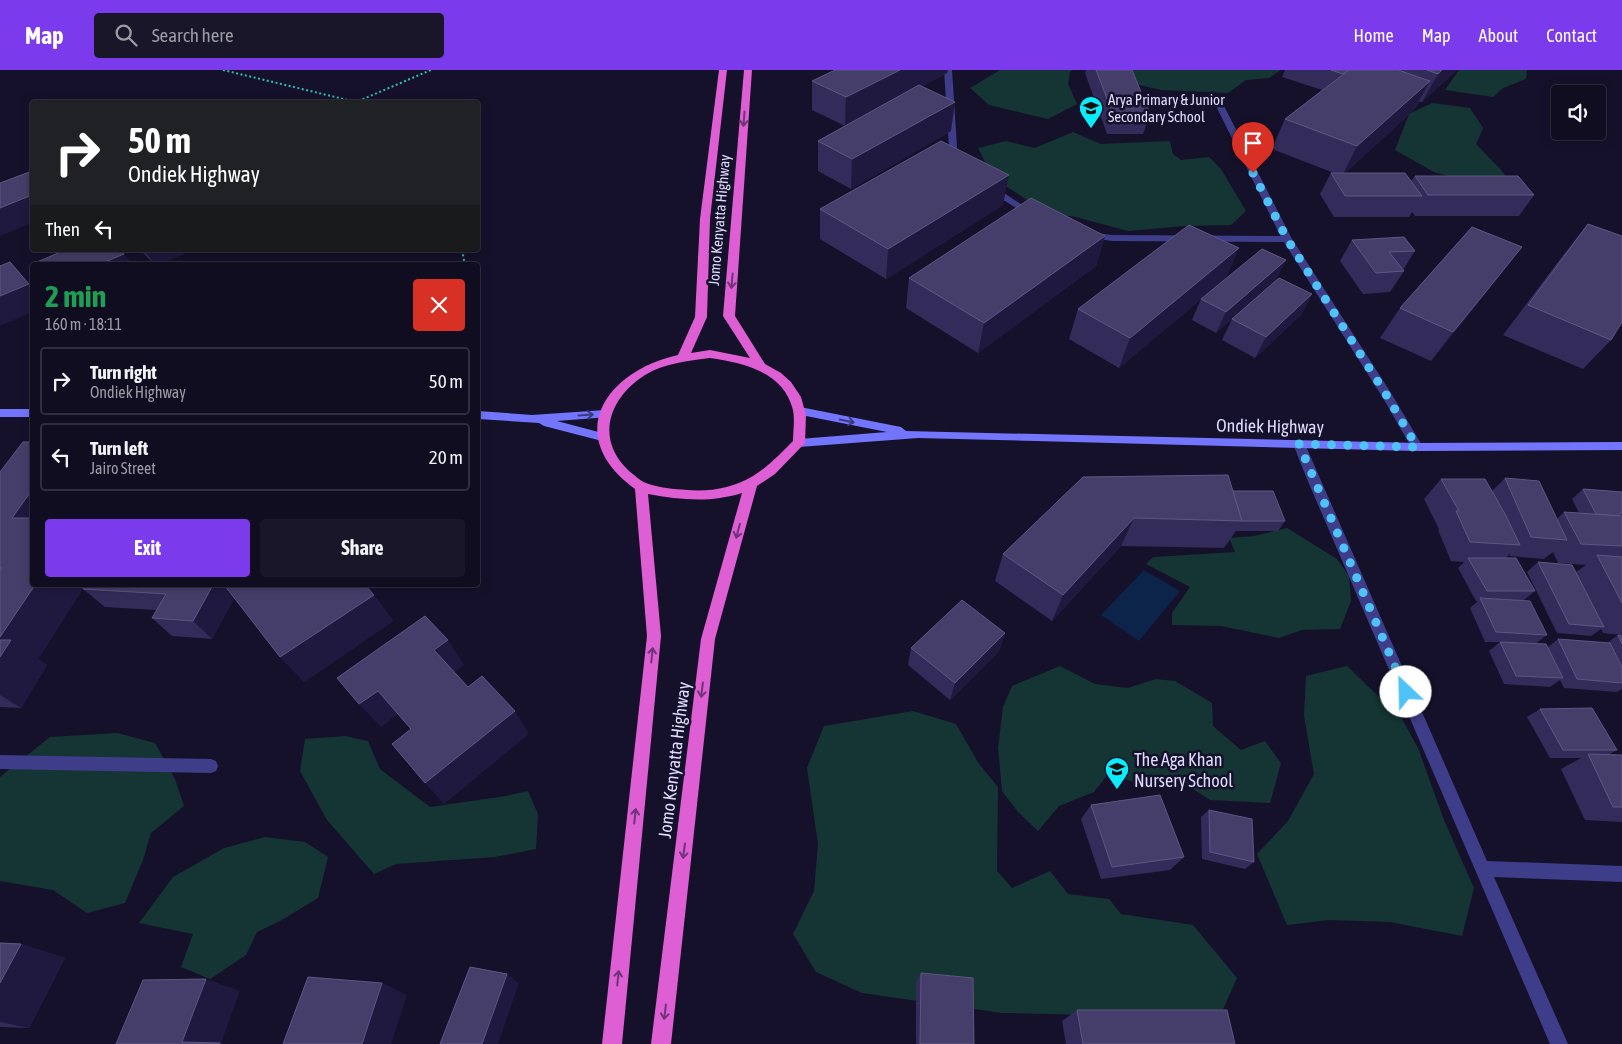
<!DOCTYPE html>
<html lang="en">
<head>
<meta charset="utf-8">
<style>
  :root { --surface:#100d20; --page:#191629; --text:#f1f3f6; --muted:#9c9ca5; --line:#302d3e; --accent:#7c3aed }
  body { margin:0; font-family:"Asap Condensed",sans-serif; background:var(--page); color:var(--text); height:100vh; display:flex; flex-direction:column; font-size:19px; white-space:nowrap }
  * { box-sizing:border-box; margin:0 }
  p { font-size:16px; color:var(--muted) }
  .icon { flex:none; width:28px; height:28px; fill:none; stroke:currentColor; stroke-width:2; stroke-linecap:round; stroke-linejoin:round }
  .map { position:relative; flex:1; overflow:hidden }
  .drawer { position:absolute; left:30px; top:192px; width:450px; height:325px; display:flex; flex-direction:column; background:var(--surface); border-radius:5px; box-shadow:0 2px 12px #0003,0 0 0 1px var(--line) }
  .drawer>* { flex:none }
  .guide { position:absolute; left:30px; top:30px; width:450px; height:152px; border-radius:5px; box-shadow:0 2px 12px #0003,0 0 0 1px var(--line); background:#202124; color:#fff; overflow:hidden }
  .buttons { position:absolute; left:1551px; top:15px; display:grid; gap:10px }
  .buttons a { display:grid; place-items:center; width:55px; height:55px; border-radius:5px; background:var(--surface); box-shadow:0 2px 12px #0003,0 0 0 1px var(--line); font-size:25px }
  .pin { position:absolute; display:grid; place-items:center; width:42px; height:42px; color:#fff; margin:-51px -21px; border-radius:50% 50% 50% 0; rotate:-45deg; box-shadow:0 0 5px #0007 }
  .pin .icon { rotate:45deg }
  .me { position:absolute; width:55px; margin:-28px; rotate:336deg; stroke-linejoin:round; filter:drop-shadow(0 0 4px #0008) }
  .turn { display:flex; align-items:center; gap:18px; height:105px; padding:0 15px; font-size:22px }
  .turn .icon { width:65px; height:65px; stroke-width:2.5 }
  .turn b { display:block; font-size:35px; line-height:42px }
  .then { display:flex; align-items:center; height:48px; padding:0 15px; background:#0003; gap:10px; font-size:19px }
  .round { display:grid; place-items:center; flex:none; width:52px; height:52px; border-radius:5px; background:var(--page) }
  .summary { display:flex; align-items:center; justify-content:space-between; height:85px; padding:0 15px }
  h1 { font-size:30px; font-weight:700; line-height:38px; color:#1e9e55 }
  .button { display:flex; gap:10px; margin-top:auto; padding:10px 15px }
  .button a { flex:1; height:58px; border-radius:5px; background:var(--accent); color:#fff; font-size:20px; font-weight:700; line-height:58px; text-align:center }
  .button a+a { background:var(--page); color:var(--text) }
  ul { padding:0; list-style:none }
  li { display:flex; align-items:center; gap:15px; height:68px; margin:0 10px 8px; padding:0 5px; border:2px solid var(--line); border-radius:5px }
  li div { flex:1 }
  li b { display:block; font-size:19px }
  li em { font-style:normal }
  header { display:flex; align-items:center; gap:30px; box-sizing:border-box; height:70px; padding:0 25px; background:var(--accent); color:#fff }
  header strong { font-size:24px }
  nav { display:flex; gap:28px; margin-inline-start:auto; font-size:18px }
  .search { width:350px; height:45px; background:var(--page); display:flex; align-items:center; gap:12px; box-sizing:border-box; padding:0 18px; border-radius:5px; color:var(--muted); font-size:19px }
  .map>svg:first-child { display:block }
  .green { fill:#143533 }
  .water { fill:#0c244a }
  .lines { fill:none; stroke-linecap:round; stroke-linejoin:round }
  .path { stroke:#32bcb0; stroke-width:2; stroke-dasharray:2 2.5; stroke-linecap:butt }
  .service { fill:#3e3d89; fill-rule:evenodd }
  .minor { fill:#3e3d89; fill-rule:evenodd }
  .secondary { fill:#7475fd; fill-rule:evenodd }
  .trunk { fill:#de5ed4; fill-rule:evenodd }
  .wall { fill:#332b59 }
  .shaded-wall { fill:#1f193f }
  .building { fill:#453e6a; stroke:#5e5782 }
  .oneway { stroke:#6f3477 }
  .oneway2 { stroke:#3b397f }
  .route { stroke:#4fc3f7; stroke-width:9; stroke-dasharray:0 16.2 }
  .labels { text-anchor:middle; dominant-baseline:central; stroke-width:5; stroke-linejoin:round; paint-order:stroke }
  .far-poi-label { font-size:15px; fill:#dfdcff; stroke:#15112b; text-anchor:start }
  .far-street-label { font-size:15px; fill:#dfdcff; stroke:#15112b }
  .street-label { font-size:18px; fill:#dfdcff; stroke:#15112b }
  .poi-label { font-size:18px; fill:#dfdcff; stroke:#15112b; text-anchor:start }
</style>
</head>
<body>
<header>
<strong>Map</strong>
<div class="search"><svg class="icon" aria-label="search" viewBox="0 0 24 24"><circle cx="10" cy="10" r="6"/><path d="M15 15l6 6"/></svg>Search here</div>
<nav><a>Home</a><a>Map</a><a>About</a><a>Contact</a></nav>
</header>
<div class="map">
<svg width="1622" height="974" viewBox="0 0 1622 974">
  <rect width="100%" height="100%" fill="#15112b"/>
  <g class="green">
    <path d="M1000 0H1073L1070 2 1068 14 1077 34 1048 49 989 35 970 18Z"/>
    <path d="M1125 0H1281L1269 8 1246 10 1228 23 1161 20 1135 14Z"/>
    <path d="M1459 0H1527L1526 9 1503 18 1493 27 1445 20Z"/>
    <path d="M1432 33 1470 38 1483 58 1476 74 1502 101 1520 127 1434 102 1395 80 1409 44Z"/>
    <path d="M1073 62 1101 74 1170 71 1173 84 1181 90 1209 87 1221 99 1246 141 1231 155 1185 156 1128 161 1076 147 1046 142 993 108 978 78 1006 71 1035 78Z"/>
    <path d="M1287 458 1337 489 1349 506 1351 531 1340 559 1302 560 1279 568 1221 556 1172 555V543L1190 517 1146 494 1153 487 1235 482 1229 468 1254 466Z"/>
    <path d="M1060 596 1095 614 1128 618 1156 609 1175 611 1212 633 1213 656 1241 680 1265 671 1281 693 1270 733 1210 730 1188 716 1150 718 1109 703 1094 722 1059 736 1038 761 1018 742 1002 721 998 678 1003 637 1012 616Z"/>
    <path d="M1347 596 1402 649 1418 678 1444 750 1474 818 1462 866 1390 852 1329 850 1287 855 1257 784 1288 751 1314 704 1304 646 1306 606Z"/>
    <path d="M913 641 956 654 979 694 998 717 997 801 1012 818 1050 801 1068 824 1109 829 1121 844 1193 855 1237 908 1217 953 1091 945 1002 943 862 923 816 902 793 864 814 821 818 774 807 698 824 656Z"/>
    <path d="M117 663 155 673 175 709 184 736 151 763 143 790 125 833 87 843 53 820 0 811V707L50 667Z"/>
    <path d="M345 666 368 671 380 699 430 737 506 726 528 721 538 744 536 779 495 787 396 794 374 804 327 750 300 701 305 669Z"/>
    <path d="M265 767 305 772 328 787 318 828 280 851 257 862 246 885 210 909 181 897 193 864 139 853 173 807 224 778Z"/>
  </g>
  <path class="water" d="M1144 500 1180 521 1139 571 1101 545Z"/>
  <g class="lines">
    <g class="path">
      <path d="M223 0 356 32 431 0"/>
      <path d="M462 180 465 195"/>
    </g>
    <g class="service">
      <path d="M944 0H952L958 92 954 95 950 92Z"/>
      <path d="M992 116 995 117 1036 144 1035 146H1029L989 121V117Z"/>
      <path d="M1088 162 1112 165 1287 166 1292 169 1287 172 1112 171 1085 167V163Z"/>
    </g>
    <g class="minor">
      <path d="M1217 34 1224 36 1292 169 1391 323 1423 377 1421 380H1413L1383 328 1282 169 1216 36Z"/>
      <path d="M1299 370 1305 374 1487 791 1622 796V812L1494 807 1568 974H1550L1307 409 1293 374Z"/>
      <path d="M0 685 211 689 216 691 218 696 216 701 211 703 0 699Z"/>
    </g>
    <g class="secondary">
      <path d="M800 337 901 357 906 361 1417 373 1622 372V380L1417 381 918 368 799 377 793 373 799 369 887 362 796 344 795 341Z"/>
      <rect x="0" y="339" width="32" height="8"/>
      <path d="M605 340 611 344 609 347 557 351 606 364 608 367 606 370 602 371 544 356 539 353 478 349V341L532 345Z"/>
    </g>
    <path class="trunk" d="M719 0H727L710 149 707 247 691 283 710 280 750 288 723 246 744 0H752L735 246 765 294 781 303 791 312 801 327 806 345 805 373 775 404 757 416 715 569 671 974H651L701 569 742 423C710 433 681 430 648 424L661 566 622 974H602L647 566 635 419C562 366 605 301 678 285L695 247 700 149ZM710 288C744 293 784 302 793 340 795 350 793 361 793 371 780 384 768 397 753 406 733 418 710 422 687 420 674 419 659 418 646 413 640 411 633 404 628 400 595 368 609 328 645 305 664 293 688 291 710 288Z"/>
  </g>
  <g class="wall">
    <path d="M835 0H948L947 3 922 16 951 61 851 119 818 101V71L845 56 812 40V11Z"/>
    <path d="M1086 0H1132L1150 44 1143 64H1107L1085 3Z"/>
    <path d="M1285 0H1457L1422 32H1419L1414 40 1345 103 1411 111 1415 106 1534 125 1519 146H1415L1412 142 1409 147H1334L1320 124 1331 103H1334L1272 79 1285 49 1322 20 1282 7Z"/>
    <path d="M1003 135 886 209 820 169V139Z"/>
    <path d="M1588 154 1611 270 1583 299 1503 265 1564 184Z"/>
    <path d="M1105 166 1096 196 978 283 906 238 909 208Z"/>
    <path d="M1352 170 1415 181 1403 200 1404 201 1390 222 1363 224 1340 191Z"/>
    <path d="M140 180H192L158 195H155Z"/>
    <path d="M1286 190 1275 211 1216 263 1192 250 1201 229 1119 298 1069 269 1078 239 1226 208Z"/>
    <path d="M1499 207 1431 291 1380 268 1400 238Z"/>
    <path d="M1312 224 1301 245 1255 288 1222 270 1232 249Z"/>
    <path d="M0 402 32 515H85L38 589 47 595 21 638 0 637Z"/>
    <path d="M1505 408 1557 449 1564 442 1579 443 1572 429 1583 419 1622 422V565L1603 563 1601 559 1591 566 1557 563 1527 502 1538 492 1576 502 1586 495 1558 493 1553 482 1544 489 1510 486V484L1506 488 1535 521 1524 530 1547 565 1535 574 1548 577 1558 569 1607 573 1618 565 1622 566V619L1617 622 1564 618 1560 610 1550 617 1504 614 1489 581 1500 572H1485L1470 538 1478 531H1476L1458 498 1464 492 1451 491 1438 460 1439 459 1424 429 1441 409 1492 421Z"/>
    <path d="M1233 421 1285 451 1278 461H1236L1224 478 1121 476 1052 551 995 511 1003 484Z"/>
    <path d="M83 519 374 525 393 551 304 612 234 528 212 569 172 566 152 548 156 540 105 537Z"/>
    <path d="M1005 563 999 581 950 630 908 595 911 578Z"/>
    <path d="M1540 639 1617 680 1608 685H1622V752L1585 750 1561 699 1581 688H1550L1527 647Z"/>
    <path d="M1091 735 1184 787 1170 800 1101 809 1081 749Z"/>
    <path d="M1209 740 1254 792 1245 799 1202 789 1201 747Z"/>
    <path d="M0 873 21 874 65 888 29 958 0 957Z"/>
    <path d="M921 903 974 974H916V912Z"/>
    <path d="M1077 940 1235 974H1066L1062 951Z"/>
  </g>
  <g class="shaded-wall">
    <path d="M900 0H948L947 3 845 56 846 27Z"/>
    <path d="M1442 0H1457L1422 32 1438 4Z"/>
    <path d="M1430 11 1414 40 1342 106 1357 76Z"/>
    <path d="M955 32 951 61 851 119 852 89Z"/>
    <path d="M1009 105 1003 135 886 209 888 179Z"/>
    <path d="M32 125V153L0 166V138Z"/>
    <path d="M1105 166 1096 196 978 283 984 253Z"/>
    <path d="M1522 177 1499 207 1431 291 1453 262Z"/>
    <path d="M1239 178 1226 209 1119 298 1130 268Z"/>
    <path d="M144 180H192L158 195H155Z"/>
    <path d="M124 184 133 195H98Z"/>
    <path d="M1286 190 1275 211 1216 263 1226 242Z"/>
    <path d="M10 192 32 218V242L0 256V226Z"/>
    <path d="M1312 224 1301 245 1255 288 1266 267Z"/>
    <path d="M32 420V465L12 448Z"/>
    <path d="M1134 448 1121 476 1052 551 1063 525Z"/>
    <path d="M35 515H85L38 589 47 595 21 638 0 625V567Z"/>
    <path d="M213 515H242L212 569 193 551Z"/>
    <path d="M374 525 393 551 304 612 280 587Z"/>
    <path d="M1005 563 999 581 950 630 955 613Z"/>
    <path d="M448 570 464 595 451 605 434 580Z"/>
    <path d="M378 621 398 644 381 657 359 634Z"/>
    <path d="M515 641 529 664 444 734 425 713Z"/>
    <path d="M21 874 65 888 29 958 0 952V913Z"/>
    <path d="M507 904 519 913 498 974H482Z"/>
    <path d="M206 909 240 921 221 973 224 974H189L182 972Z"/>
    <path d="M382 913 407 925 391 974H362Z"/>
  </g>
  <g class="building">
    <path d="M835 0H900L846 27 812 11Z"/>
    <path d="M1096 0H1132L1150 44H1113Z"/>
    <path d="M1331 0H1348L1343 4Z"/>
    <path d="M1349 0H1398L1430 11 1357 76 1285 49Z"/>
    <path d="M1427 0H1442L1438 4Z"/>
    <path d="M919 15 955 32 852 89 818 71Z"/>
    <path d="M941 71 1009 105 888 179 820 139Z"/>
    <path d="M32 101V125L0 138V113Z"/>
    <path d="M1331 103H1405L1422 126H1345Z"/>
    <path d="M1415 106H1518L1534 125H1428Z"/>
    <path d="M1031 128 1105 166 984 253 909 208Z"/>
    <path d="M1588 154 1622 166V252L1611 270 1528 235Z"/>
    <path d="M1189 155 1239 178 1130 268 1078 239Z"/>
    <path d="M1472 157 1522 177 1453 262 1400 238Z"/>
    <path d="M1404 167 1415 181 1389 182 1404 201 1376 203 1352 170Z"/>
    <path d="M1262 179 1286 190 1226 242 1201 229Z"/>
    <path d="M65 180H121L124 184 98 195H32V198L30 195Z"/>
    <path d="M10 192 29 214 0 226V196Z"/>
    <path d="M1279 208 1312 224 1266 267 1232 249Z"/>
    <path d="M23 372H32V420L12 448H32V515H35L0 567V500L2 498H0V402Z"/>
    <path d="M1228 405 1242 451 1134 448 1063 525 1003 484 1083 407Z"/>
    <path d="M1505 408 1539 411 1567 470 1531 467Z"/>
    <path d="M1441 409H1485L1505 444 1520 475 1470 472 1456 441H1459Z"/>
    <path d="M1583 419 1622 422V443H1621L1618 446 1596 444Z"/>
    <path d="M1233 421H1273L1285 451H1242Z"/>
    <path d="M1564 442 1622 446V476L1581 474Z"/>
    <path d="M1597 485 1622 487V533Z"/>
    <path d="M1468 488H1516L1535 521H1487Z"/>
    <path d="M1538 492 1572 495 1604 557 1569 554Z"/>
    <path d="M85 515H213L193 551 152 548 166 524 83 519Z"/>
    <path d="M226 515H365L374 525 280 587 225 516Z"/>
    <path d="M1480 528 1530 531 1547 565 1496 562Z"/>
    <path d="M962 530 1005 563 955 613 911 578Z"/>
    <path d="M425 546 448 570 434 580 468 617 482 606 515 641 425 713 392 674 411 659 378 621 359 634 337 608Z"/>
    <path d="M1618 565 1622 566V574Z"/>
    <path d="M1558 569 1610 573 1622 597V613L1577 609Z"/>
    <path d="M0 570H11L0 587Z"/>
    <path d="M1500 572 1546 574 1563 608 1516 606Z"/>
    <path d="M1592 638 1617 680H1563L1540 639Z"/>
    <path d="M1588 684 1622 685V737H1613Z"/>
    <path d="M1160 725 1184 787 1112 797 1091 735Z"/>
    <path d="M1209 740 1252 749 1254 792 1210 782Z"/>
    <path d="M0 873 21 874 0 913Z"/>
    <path d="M470 897 507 904 482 974H440Z"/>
    <path d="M921 903 973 908 974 974H920Z"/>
    <path d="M308 907 382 913 362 974H283Z"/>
    <path d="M206 909 182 972 220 973V974H116L143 910Z"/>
    <path d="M1077 940H1227L1235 974H1083Z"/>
  </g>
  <defs><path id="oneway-shaft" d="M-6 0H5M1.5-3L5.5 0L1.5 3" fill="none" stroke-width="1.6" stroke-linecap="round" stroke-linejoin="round" transform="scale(1.25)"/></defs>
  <g class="oneway">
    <use href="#oneway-shaft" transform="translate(744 49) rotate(94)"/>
    <use href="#oneway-shaft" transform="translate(732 211) rotate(95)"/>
    <use href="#oneway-shaft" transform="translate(738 461) rotate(105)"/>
    <use href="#oneway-shaft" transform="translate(652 585) rotate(-84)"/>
    <use href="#oneway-shaft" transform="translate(702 620) rotate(97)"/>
    <use href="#oneway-shaft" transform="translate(635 746) rotate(-84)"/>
    <use href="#oneway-shaft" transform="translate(684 781) rotate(97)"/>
    <use href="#oneway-shaft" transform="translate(618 908) rotate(-84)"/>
    <use href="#oneway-shaft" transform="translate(665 942) rotate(97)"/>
  </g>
  <g class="oneway2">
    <use href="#oneway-shaft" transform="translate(586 345) rotate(-4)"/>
    <use href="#oneway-shaft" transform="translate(847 351) rotate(11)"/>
  </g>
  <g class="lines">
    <path class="route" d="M1253 103 1287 169 1387 326 1417 377 1299 374 1406 622"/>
  </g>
  <defs>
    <g id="school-pin" transform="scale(1.25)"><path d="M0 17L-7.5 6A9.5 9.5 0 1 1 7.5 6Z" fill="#0aebfc" stroke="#15112b"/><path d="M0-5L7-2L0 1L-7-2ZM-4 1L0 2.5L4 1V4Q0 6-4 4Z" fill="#111"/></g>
  </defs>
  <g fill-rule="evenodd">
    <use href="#school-pin" x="1091" y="38"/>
    <use href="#school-pin" x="1117" y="699"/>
  </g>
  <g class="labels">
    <g class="far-poi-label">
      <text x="1108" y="29">Arya Primary &amp; Junior<tspan x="1108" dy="17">Secondary School</tspan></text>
    </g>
    <g class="far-street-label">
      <text transform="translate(719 150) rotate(-85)">Jomo Kenyatta Highway</text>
    </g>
    <g class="street-label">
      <text transform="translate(1270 356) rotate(1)">Ondiek Highway</text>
      <text transform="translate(674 690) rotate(-83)">Jomo Kenyatta Highway</text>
    </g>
    <g class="poi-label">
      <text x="1134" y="689">The Aga Khan<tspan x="1134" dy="21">Nursery School</tspan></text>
    </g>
  </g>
</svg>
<div class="buttons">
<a><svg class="icon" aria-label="sound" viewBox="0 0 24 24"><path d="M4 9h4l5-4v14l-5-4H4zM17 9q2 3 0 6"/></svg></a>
</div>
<div class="pin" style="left:1253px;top:103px;background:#d93025"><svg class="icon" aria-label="arrive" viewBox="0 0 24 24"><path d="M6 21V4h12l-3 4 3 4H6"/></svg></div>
<svg class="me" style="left:1406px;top:622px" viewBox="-20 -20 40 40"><circle r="19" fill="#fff"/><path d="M0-13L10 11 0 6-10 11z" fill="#4fc3f7"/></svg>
<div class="guide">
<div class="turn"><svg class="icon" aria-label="right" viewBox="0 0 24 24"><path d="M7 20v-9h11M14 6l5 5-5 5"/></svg><div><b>50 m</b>Ondiek Highway</div></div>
<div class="then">Then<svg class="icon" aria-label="left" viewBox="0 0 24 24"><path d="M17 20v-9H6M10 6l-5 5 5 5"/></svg></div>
</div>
<section class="drawer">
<div class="summary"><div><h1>2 min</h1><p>160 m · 18:11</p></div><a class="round" style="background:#d93025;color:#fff"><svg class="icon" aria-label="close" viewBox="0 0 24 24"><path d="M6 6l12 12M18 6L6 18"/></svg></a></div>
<ul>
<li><svg class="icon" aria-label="right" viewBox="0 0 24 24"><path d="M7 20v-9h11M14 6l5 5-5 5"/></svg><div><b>Turn right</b><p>Ondiek Highway</p></div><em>50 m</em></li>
<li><svg class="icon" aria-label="left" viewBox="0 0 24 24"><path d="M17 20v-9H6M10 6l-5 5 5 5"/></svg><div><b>Turn left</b><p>Jairo Street</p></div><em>20 m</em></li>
</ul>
<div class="button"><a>Exit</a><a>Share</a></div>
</section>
</div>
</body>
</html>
